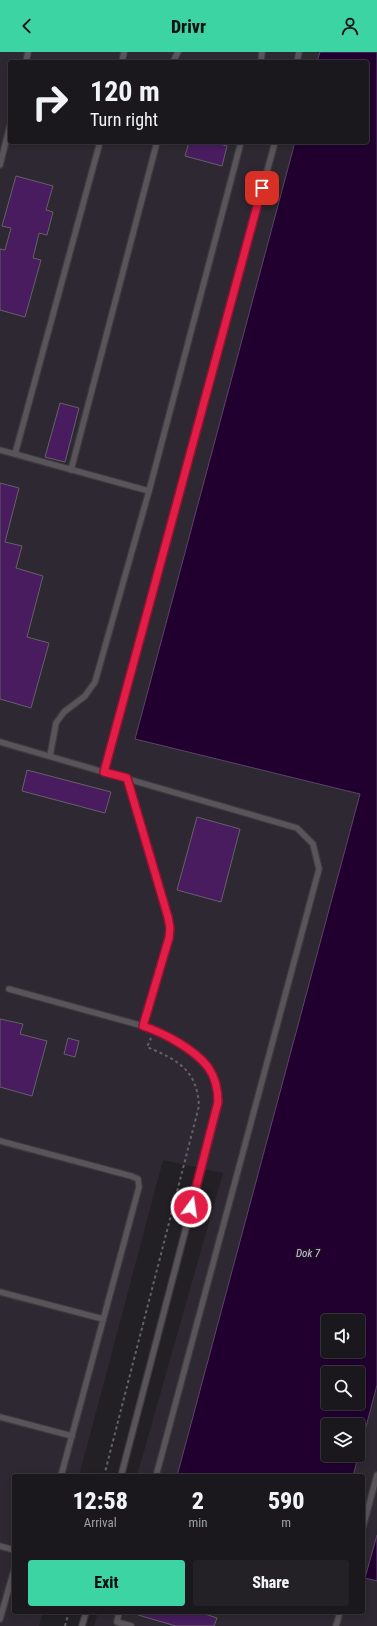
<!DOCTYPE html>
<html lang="en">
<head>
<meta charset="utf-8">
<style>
  :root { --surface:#1a181c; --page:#232125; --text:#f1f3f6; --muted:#9fa0a3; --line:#38373b; --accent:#3dd4a3 }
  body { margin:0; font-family:"Roboto Condensed",sans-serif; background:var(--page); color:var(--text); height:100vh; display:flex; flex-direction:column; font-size:15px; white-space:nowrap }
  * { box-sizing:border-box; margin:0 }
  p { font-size:13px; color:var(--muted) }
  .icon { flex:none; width:22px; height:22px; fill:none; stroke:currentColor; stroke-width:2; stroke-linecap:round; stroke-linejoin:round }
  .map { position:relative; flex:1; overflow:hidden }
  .drawer { position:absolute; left:12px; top:1422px; width:353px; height:140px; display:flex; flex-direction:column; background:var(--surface); border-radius:4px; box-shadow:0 2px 6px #0003,0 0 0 1px var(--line) }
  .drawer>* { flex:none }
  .banner { position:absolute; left:8px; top:8px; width:361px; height:84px; border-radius:4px; box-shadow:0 2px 6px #0003,0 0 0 1px var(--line); background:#1a181c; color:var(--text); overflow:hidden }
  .tools { position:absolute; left:321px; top:1262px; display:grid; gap:8px }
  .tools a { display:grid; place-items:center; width:44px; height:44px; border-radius:4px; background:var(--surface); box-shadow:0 2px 6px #0003,0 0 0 1px var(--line); font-size:20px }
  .pin { position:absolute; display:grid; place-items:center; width:34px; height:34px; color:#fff; margin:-17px; border-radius:8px; box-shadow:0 2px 6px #0006 }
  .me { position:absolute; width:44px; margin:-22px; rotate:14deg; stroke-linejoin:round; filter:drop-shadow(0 0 3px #0008) }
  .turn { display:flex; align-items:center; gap:14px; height:84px; padding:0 16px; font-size:18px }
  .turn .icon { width:52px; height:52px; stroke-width:2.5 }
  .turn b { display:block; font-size:28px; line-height:34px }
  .eta { display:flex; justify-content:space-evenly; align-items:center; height:68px; text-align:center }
  .eta b { font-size:24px; font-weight:800; line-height:28px }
  .action { display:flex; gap:8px; margin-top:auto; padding:8px 16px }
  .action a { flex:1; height:46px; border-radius:4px; background:var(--accent); color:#111; font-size:16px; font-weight:800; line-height:46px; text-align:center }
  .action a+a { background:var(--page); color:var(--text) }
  header { display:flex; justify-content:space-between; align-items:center; height:52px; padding:0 16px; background:var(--accent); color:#111; font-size:18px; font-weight:800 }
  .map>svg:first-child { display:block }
  .built { fill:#2e2832; fill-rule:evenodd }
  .water { fill:#210030; stroke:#5c4467; fill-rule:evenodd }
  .building { fill:#481c5f; stroke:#646166 }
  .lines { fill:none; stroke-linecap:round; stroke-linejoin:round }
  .service-casing { stroke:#3c3a3e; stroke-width:8 }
  .path { stroke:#636165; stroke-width:2; stroke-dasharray:3 3; stroke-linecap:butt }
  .service { stroke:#58545a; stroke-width:5.5 }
  .route-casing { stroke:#92132f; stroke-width:10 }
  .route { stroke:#e11d48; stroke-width:7 }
  .labels { text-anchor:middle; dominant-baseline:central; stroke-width:3; stroke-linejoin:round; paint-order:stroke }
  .water-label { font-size:11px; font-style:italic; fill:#e1bdf8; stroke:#19171b }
</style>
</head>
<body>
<header><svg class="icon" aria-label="back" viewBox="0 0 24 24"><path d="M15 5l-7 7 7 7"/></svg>Drivr<svg class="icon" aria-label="person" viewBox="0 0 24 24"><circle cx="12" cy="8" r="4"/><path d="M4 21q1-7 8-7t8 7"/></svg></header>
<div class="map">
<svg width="377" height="1574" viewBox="0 0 377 1574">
  <rect width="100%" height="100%" fill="#232025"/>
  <path class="built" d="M0 0H320L317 10H10V90H295L135 686 377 746V1483L365 1526 377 1529V1574H94L98 1560H363V1424H137L223 1121 163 1108 79 1424H14V1560H43L39 1574H0ZM328 1269H358V1299H328ZM328 1321H358V1351H328ZM328 1373H358V1403H328Z"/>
  <g class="water">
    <path d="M320 0H377V1333L353 1424H177L360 742 135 687 295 90H367V10H317ZM328 1269H358V1299H328ZM328 1321H358V1351H328ZM328 1373H358V1403H328Z"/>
    <path d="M377 1483V1529L365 1526Z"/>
  </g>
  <g class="building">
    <path d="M189 90H213L227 94 222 114 185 104Z"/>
    <path d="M16 124 53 134 46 158 53 160 47 183 39 181 33 206 41 208 25 265 0 258V197L5 198 11 176 2 174Z"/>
    <path d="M60 351 79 356 65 410 45 405Z"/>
    <path d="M0 431 19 436 5 490 22 494 16 516 43 524 27 585 49 591 31 656 0 647Z"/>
    <path d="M27 718 111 740 105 761 22 739Z"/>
    <path d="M197 765 240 777 221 850 177 838Z"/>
    <path d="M0 967 23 972 20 982 47 989 32 1044 0 1035Z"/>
    <path d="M68 986 79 989 75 1005 64 1002Z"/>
    <path d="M138 1560H199L217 1566 214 1574H176L138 1563Z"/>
  </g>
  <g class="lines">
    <g class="service-casing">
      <g id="service">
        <path d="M26 10 28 0"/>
        <path d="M122 10 124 0"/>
        <path d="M173 10 178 0"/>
        <path d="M261 10 262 0"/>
        <path d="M297 10 299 0"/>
        <path d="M0 113 10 73"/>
        <path d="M0 398 149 439"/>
        <path d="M15 402 100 90"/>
        <path d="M71 418 157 90"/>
        <path d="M0 690 297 776 313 792 319 817 156 1424"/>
        <path d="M50 704 56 671 64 660 85 644 95 630 149 439 241 90"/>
        <path d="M104 720 275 90"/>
        <path d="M9 937 143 974"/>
        <path d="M0 1089 131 1124 138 1127 139 1135 61 1424"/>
        <path d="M0 1240 103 1267"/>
        <path d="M0 1365 72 1384"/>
        <path d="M121 1424 219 1050C218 1037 215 1025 207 1015 194 997 164 981 143 974L169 886 170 876 168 865 127 726"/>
        <path d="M363 1475 377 1423"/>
        <path d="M0 1494 14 1498"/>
        <path d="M119 1560 117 1570 131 1574"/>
        <path d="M0 1567 14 1518"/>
        <path d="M82 1574 86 1560"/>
        <path d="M336 1574 340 1560"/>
      </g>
    </g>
    <g class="path">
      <path d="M104 1424 199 1054C197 1018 178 1008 147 995L151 986"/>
      <path d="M65 1574 69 1560"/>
    </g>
    <use href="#service" class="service"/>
  </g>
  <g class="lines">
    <g class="route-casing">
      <path id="route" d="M191 1155 218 1050C218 1037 215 1025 208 1015 194 997 164 981 143 974L169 886 170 876 168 865 127 726 104 720 262 136"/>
    </g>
    <use href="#route" class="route"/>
  </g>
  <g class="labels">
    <g class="water-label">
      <text x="308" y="1201">Dok 7</text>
    </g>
  </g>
</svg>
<div class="tools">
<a><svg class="icon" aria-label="sound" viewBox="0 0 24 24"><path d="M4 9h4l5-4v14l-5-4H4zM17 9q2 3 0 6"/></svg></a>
<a><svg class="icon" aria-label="search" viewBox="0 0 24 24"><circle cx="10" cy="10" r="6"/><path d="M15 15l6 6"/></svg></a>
<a><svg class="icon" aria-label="layers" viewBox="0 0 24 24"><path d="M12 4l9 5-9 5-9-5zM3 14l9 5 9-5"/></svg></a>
</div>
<div class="pin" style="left:262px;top:136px;background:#d93025"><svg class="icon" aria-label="arrive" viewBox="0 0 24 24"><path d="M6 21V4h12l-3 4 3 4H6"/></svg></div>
<svg class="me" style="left:191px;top:1155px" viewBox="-20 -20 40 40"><circle r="17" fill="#e11d48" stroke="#fff" stroke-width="3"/><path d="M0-11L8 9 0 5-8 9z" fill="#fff"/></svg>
<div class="banner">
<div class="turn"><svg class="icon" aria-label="right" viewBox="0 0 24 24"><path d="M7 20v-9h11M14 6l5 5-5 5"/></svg><div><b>120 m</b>Turn right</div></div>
</div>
<section class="drawer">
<div class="eta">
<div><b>12:58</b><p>Arrival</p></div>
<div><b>2</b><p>min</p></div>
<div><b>590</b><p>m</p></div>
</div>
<div class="action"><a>Exit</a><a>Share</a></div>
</section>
</div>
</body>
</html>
